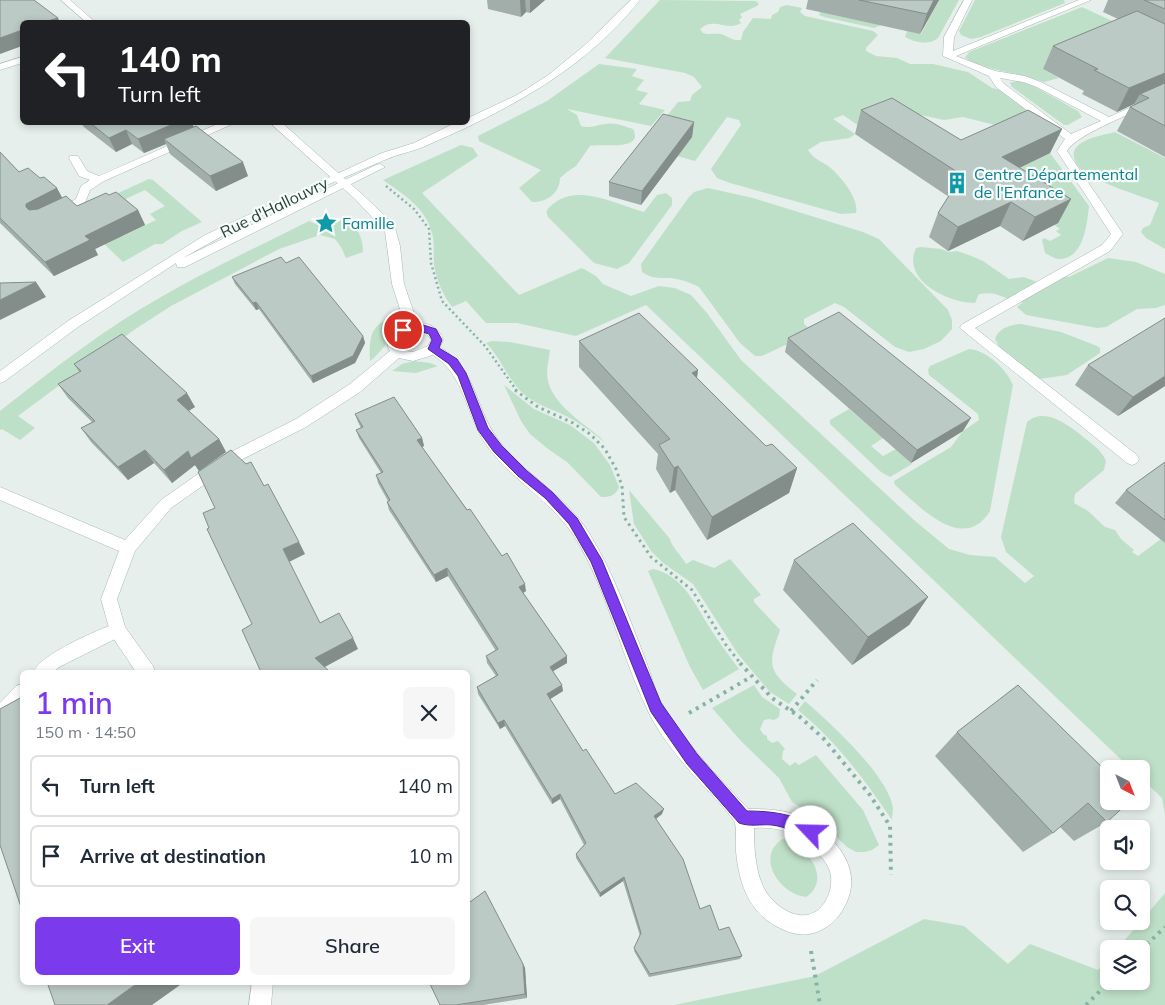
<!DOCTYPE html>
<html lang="en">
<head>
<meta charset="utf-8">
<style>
  :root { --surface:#fff; --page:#f6f6f7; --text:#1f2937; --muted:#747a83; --line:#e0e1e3; --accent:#7c3aed }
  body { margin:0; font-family:Mulish,sans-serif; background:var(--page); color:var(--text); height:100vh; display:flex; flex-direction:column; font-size:19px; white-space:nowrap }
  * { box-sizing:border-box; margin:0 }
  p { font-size:16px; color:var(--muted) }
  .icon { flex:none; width:28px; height:28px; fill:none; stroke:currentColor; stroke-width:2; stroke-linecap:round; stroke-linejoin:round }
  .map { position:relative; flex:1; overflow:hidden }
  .panel { position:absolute; left:20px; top:670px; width:450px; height:315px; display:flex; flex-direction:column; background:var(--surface); border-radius:8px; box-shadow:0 2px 8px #0003 }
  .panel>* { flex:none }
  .banner { position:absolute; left:20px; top:20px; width:450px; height:105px; border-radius:8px; box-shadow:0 2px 8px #0003; background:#202124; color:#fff; overflow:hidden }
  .needle { width:32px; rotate:138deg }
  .controls { position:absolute; left:1100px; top:760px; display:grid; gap:10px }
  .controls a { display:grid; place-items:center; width:50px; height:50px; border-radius:8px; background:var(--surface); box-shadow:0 2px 8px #0003; font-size:25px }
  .pin { position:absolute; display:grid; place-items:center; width:42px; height:42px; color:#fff; margin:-21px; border:2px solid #fff; border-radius:50%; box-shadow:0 1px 5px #0007 }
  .me { position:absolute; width:55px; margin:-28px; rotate:294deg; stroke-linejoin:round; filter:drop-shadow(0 0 4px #0008) }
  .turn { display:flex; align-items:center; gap:18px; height:105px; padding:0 15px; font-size:22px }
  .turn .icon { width:65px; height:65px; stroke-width:2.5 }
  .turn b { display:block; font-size:35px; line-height:42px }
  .round { display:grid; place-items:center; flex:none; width:52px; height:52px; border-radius:8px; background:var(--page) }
  .overview { display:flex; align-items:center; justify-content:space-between; height:85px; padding:0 15px }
  h1 { font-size:30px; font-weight:600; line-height:38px; color:var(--accent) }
  .button { display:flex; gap:10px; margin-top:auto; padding:10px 15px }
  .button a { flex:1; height:58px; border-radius:8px; background:var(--accent); color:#fff; font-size:20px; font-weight:600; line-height:58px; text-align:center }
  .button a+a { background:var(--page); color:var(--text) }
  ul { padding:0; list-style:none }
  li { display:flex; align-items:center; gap:15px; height:62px; margin:0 10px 8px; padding:0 5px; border:2px solid var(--line); border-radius:8px }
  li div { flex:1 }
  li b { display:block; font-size:19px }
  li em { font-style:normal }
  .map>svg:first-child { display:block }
  .green { fill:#bfe0c8 }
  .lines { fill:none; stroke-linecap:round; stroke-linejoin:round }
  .service-casing { stroke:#a8b8b2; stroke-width:1 }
  .minor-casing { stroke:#a8b8b2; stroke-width:1 }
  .secondary-casing { stroke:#a4bbb3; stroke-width:1 }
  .path-far2 { stroke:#86b3a5; stroke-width:2.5; stroke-dasharray:2 3; stroke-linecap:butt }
  .path-far1 { stroke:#86b3a5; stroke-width:3; stroke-dasharray:2.5 4; stroke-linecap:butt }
  .path { stroke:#86b3a5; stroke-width:4; stroke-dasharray:3 5; stroke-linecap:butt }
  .service { fill:#fff; fill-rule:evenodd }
  .minor { fill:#fff; fill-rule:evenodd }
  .secondary { fill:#fff; fill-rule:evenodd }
  .wall { fill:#a1aea9 }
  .shaded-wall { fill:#838d89 }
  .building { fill:#bbcac4; stroke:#838d89 }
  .route { fill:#7c3aed; stroke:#51269a }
  .labels { text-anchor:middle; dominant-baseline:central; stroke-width:4.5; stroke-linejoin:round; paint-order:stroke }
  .far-culture-label { font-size:16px; fill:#0d838f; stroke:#f7fbf9; text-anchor:start }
  .far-street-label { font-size:16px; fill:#24423a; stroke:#f7fbf9 }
</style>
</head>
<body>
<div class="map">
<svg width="1165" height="1005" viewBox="0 0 1165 1005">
  <rect width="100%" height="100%" fill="#e6efeb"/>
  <g class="green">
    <path d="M660 0 756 1 759 4 757 6 740 14 742 17 739 20 741 23C727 32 715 16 700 29L703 33C709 35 715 33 721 34 728 36 732 41 741 40L743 32 753 18 771 19 772 15 778 12 780 7 787 5 802 8 800 12 805 16 873 31 878 35 866 48V51L876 56 897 58 910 64H933L968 72 992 88 1010 92 1046 126 995 125 963 117 944 120 916 114 865 130 843 115 833 119 855 134 850 138 821 142 808 150C817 163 825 161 835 172 844 181 859 200 856 213L841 214 730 183 717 178 711 169 741 125 739 120 727 117 695 161 677 156 692 137 658 127 678 102 690 101 692 95 702 87 694 77 685 73 605 58Z"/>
    <path d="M939 0H959L938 38C929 46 914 42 905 37L907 31 921 34Z"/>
    <path d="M975 0H1064L1065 3 981 37 971 39 961 35 959 31Z"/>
    <path d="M1082 7 1121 25 1043 69 1059 78 1044 82 1019 75 980 66 965 58 969 52Z"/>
    <path d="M820 12 881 25 874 28 824 17 819 15Z"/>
    <path d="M599 64 637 69 632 76 644 80 636 90 648 93 639 104 665 110 651 126 567 109 577 115 581 126C591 129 596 125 605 124 614 122 624 126 633 129 645 152 599 143 590 146L576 166 567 172 560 178C560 193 546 203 532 202L519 188 541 170 479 141 478 136 547 101Z"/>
    <path d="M1016 81 1030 84 1078 111 1082 117 1068 125H1064L1012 87 1010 83Z"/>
    <path d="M1115 132 1165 158V249L1146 238 1141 232 1143 228 1150 225 1159 203C1135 194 1104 185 1083 171 1077 167 1070 155 1076 148 1083 138 1104 135 1115 132Z"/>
    <path d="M461 145 473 148 478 156 422 193 519 295 582 268 596 276 603 284 631 296 659 286 675 288 691 295 707 313 741 360 914 520 949 549 970 555 995 557 1025 583 1034 576 1006 552 1001 537 1027 422C1045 407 1066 424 1081 435 1090 443 1101 449 1106 461L1104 470 1075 494 1074 503 1088 511 1105 527 1115 530 1121 539 1134 550 1132 552 1138 556 1161 539 1165 542V815L1162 798 1141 778V769H1131L646 305 576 336 517 323H486L466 301 452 307C443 295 436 280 434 264 433 254 435 243 432 233 426 208 403 194 383 180Z"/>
    <path d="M1050 153 1089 206C1087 224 1084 259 1059 259 1055 259 1049 255 1045 253L1042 240 1044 238 1050 241 1061 235 1056 231 1060 229 991 181Z"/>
    <path d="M149 179 153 180 202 222 182 231 162 244H155L123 262 102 242 120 233 123 236 156 220 150 214 165 206 145 190 98 212 94 204Z"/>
    <path d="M708 188 753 198 863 232 879 239 948 310 952 320V329L941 341 924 349 909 352 895 347 844 307 835 303 804 319V324L813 332 762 356H755L740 343 699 287C690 282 680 279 670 278 659 278 652 279 642 272L641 264 689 197 694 192Z"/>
    <path d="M666 193 672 198V205L629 263 617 269 594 263 548 217C545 211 547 209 553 204 579 183 615 204 644 212L657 195Z"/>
    <path d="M344 219C358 227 363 237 363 252L346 258 341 247 335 239 320 235 279 249 171 306 134 330 18 416 35 428 20 440 2 429 0 430V411C52 370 104 329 161 297 209 269 260 246 309 221L325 228Z"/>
    <path d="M921 247 941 249 949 252 957 251 969 255 983 261 1009 279 1024 277 1037 282H1045L1063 276 1069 277 1108 258 1136 262 1165 274V305L1156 308 1137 309 1106 327 1097 328 1026 315 1017 307 1023 302C1003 301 1001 290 979 294L975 303C948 303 901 280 916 248Z"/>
    <path d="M385 321 394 325C392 339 381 352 370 361 369 345 369 327 385 321Z"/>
    <path d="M1021 324 1061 332 1097 346 1100 348V353L1067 375 1039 379 1001 350 995 339C997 329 1011 324 1021 324Z"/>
    <path d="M492 341 510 342 550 350C549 358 547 366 547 374 548 402 582 422 601 438L604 442C593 432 579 423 566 416 552 409 537 405 525 395 508 381 502 359 486 343Z"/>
    <path d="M969 349C987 350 1007 370 1013 385L990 511C963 555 918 505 895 485L894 481 951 447 963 431 979 420 978 414 929 375 928 370 930 366Z"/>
    <path d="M414 361 430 363 438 366 416 373 392 371 402 364Z"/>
    <path d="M504 385 534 409 570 425 594 443 610 465 619 487C616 496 609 497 601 497L567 462 548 449 530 434 521 421Z"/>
    <path d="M849 409 883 438 871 446 883 456 896 449 912 464 890 477 881 472 830 424V420Z"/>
    <path d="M629 490 670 539C671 546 682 556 686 564L693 560 714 568 730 559 761 595 754 599V602L780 630C768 664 767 671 797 694L789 704 770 692 738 654 693 584 663 563 651 551 634 524Z"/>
    <path d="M653 569C684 576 695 605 710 628 719 642 729 656 739 669L703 690 690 667 648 571Z"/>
    <path d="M754 685 762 697 780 709 779 717 774 720 769 719 764 720 760 729 763 734 767 736V739L772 743 778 741 785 749 783 751 782 759 790 766 795 762 799 765 816 755 863 810 879 845 872 850 865 852H856L847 847 815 816 792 802 779 778 741 741 712 708Z"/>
    <path d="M805 701C830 723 888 775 893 808 893 812 892 816 892 820 865 780 836 741 798 710Z"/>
    <path d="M783 839C806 844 833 879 806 897 778 894 755 855 783 839Z"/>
    <path d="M1165 893V1005H674L815 976 924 919 964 926 1008 964 1030 944 1098 970 1109 958V981H1141V949H1117Z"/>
  </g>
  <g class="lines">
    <g class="service-casing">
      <g id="service">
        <path d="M964 0H972L954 37 953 51 1079 0H1091L956 56 995 71 1025 76 1043 83 1109 117 1165 92V99C1144 108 1076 134 1067 151L1123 234 1110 251 975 328 1137 455 1139 459 1137 463 1132 465 1127 463 960 328 961 325 1102 245 1111 234 1057 151 1065 139 996 87 989 76 943 56 944 37ZM1000 78 1023 82 1037 87 1101 121 1071 134 1003 83Z"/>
        <path d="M117 623 123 625 125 630 123 635 59 667 53 672H34C40 654 98 630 117 623Z"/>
        <path d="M22 684V704L6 721 0 723V703L16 686Z"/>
      </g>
    </g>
    <g class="minor-casing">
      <g id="minor">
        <path d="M61 0H70L95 22H86Z"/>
        <path d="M22 57V63L0 70V64Z"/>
        <path d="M222 122H237L104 181 90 190 85 203 61 215 57 216 51 213 76 199 81 186 90 180 79 176 69 158 70 156H78L87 171 99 176Z"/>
        <path d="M269 122H281L363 195 386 217 395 228 400 246 404 284 417 322C430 324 439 327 443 340L440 347C477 370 474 406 497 438 523 474 563 492 589 533 614 573 629 618 646 661 651 674 654 688 660 700 682 741 717 775 748 809 762 809 777 809 790 813 819 822 855 853 851 887 849 902 840 918 828 926 813 936 800 937 784 930 750 916 739 885 736 851 735 842 737 832 735 823 732 814 697 780 689 770 673 751 657 731 647 709 621 655 609 596 579 544 554 501 514 483 487 446 466 416 465 375 433 355L413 361 399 358 360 392 306 427 235 463 171 508 135 551 117 599 125 627 153 666 155 672H136L111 635 101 599 119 551 0 500V487L125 540 161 500 225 455 296 419 350 384 390 351C382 339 394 329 405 325L392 284 385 231 355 199ZM413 331C420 331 428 332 431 340L428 346 413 352 407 351 400 346 401 339ZM754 828C775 826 797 832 813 848 819 854 826 861 829 869 836 885 826 912 807 915 789 918 768 900 762 884 755 867 754 846 754 828Z"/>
        <path d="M252 982H273L271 1005H249Z"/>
      </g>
    </g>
    <g class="secondary-casing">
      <path id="secondary" d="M631 0H640C584 71 504 112 423 147 411 152 398 154 387 159 318 188 248 220 183 258L376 165 380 164 385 167 185 267H177L176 263 78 327 5 381 0 383V371L68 321 205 235 382 153 414 143 457 122H468V118L517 95 547 76 585 45Z"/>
    </g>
    <path class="path-far2" d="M386 186 414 209 429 229 431 263 442 301 485 346 517 391"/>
    <path class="path-far1" d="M515 390 538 407 573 423 590 434 605 449 616 469 622 486 624 517 651 557 692 590 726 645 741 664"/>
    <g class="path">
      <path d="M740 663 772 698 800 717 824 739 870 795 890 826 891 875"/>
      <path d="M791 711 817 680"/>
      <path d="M689 713 751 677"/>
      <path d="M1141 950 1165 927"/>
      <path d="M811 951 820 1005"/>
      <path d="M1086 1005 1110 981"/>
    </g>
    <use href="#service" class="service"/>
    <use href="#minor" class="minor"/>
    <use href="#secondary" class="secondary"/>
  </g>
  <g class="wall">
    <path d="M487 0H545L530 13 526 12 521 17 488 9Z"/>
    <path d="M808 0H939L920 34 806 9Z"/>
    <path d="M1108 0H1165V157L1117 131 1130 107 1133 106 1134 104 1117 112 1082 94 1084 91 1043 69 1053 46 1118 19 1103 12Z"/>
    <path d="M861 110 961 140 1062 129 1050 153 1019 168 1071 199 1058 223 1023 241 1000 226 948 251 929 237 938 213 949 197 855 134Z"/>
    <path d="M80 122H192L193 127 248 176 216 191 170 154 166 144 144 153 132 144 116 152 84 127Z"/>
    <path d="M694 122 692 137 641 205 609 196V182Z"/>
    <path d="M0 152 19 172 77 206 109 195 138 210 145 225 95 249 98 255 54 276 0 223Z"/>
    <path d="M286 263 363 336 365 343 355 363 313 383 259 309 256 310 235 284 232 277Z"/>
    <path d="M788 338 963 431 911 463 785 352Z"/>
    <path d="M579 341 698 370 697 378 766 446 797 468 789 493 707 540 675 490 670 493 656 469 658 454 579 367Z"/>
    <path d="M74 364 195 407 189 411 219 439 226 452 199 471 195 465 172 483 154 463 128 480 91 442 81 428 92 422 68 398 58 384 79 372Z"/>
    <path d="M1088 365 1165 386 1118 416 1075 385Z"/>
    <path d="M355 414 422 438 424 446 422 447 526 591 523 593 567 656V663L553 671 563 691 550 699 583 751 615 794 662 814 656 819 700 909 742 956 740 959 649 977 634 951 640 936 623 881 600 897 576 858V854L584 845 560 799 552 804 505 726 500 729 478 694 477 687 496 676 487 663 486 656 496 651 448 576 436 582 389 510 387 502 388 501 378 483 376 475 381 473 359 438 356 430 361 428 358 422Z"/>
    <path d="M1165 462V543L1115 503 1126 490Z"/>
    <path d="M794 560 928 597 909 625 852 665 783 590Z"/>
    <path d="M1018 685 1107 822 1074 841 1060 827 1053 833 1023 852 935 756 957 732Z"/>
    <path d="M470 902 523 964 525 968 527 998 483 1005H440Z"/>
  </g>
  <g class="shaded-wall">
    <path d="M520 0H525L526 12 521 17Z"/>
    <path d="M530 0H545L530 13Z"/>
    <path d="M934 0H939L920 34 927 14Z"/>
    <path d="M58 18 60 22H44Z"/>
    <path d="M22 30V46L0 54V38Z"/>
    <path d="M1165 73V91L1140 94 1134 104 1117 112 1129 88Z"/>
    <path d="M178 122H192L194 128 164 139 166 144 144 153 138 139Z"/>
    <path d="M694 122 692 137 641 205 642 191Z"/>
    <path d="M1062 129 1050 153 992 181 1002 157Z"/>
    <path d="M126 130 132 144 116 152 109 138Z"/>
    <path d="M243 162 248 176 216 191 210 176Z"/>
    <path d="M57 188 65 203 35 218 26 207V204Z"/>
    <path d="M1071 199 1058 223 1023 241 1035 217Z"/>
    <path d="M1011 202 1000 226 948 251 958 227Z"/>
    <path d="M138 210 145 225 95 249 98 255 54 276 45 262 85 236Z"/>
    <path d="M36 282 46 297 0 320V300Z"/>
    <path d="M256 302 259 309 256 310 253 303Z"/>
    <path d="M363 336 365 343 355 363 313 383 311 376Z"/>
    <path d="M698 370 694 396 692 373Z"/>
    <path d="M1165 376V386L1118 416 1133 397Z"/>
    <path d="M187 393 195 407 184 413 177 400Z"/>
    <path d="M971 418 963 431 911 463 917 450Z"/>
    <path d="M422 438 424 446 419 448 417 440Z"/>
    <path d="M219 439 226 452 199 471 195 465 172 483 164 470 188 451Z"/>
    <path d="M145 450 154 463 128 480 118 467Z"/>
    <path d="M678 466 675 490 670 493 674 468Z"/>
    <path d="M797 468 789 493 707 540 712 517Z"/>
    <path d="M299 542 305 554 289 562 283 549Z"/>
    <path d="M447 568 448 576 436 582 434 575Z"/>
    <path d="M525 584 526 591 520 595 519 587Z"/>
    <path d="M928 597 909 625 852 665 868 637Z"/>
    <path d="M353 638 358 649 321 669 315 658Z"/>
    <path d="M567 656V663L550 673V667Z"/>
    <path d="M562 685 563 691 547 701V694Z"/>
    <path d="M504 720 505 726 500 729 498 723Z"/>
    <path d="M560 794V799L552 804V799Z"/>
    <path d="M664 809 662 814 653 821 654 816Z"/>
    <path d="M624 877 623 881 600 897V893Z"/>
    <path d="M523 964 525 968 527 998 525 994Z"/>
    <path d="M139 982H178L180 985 152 1005H107Z"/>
  </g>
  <g class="building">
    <path d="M0 0H34L58 18 44 22H22V30L0 38Z"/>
    <path d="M859 0H934L927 14Z"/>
    <path d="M1144 0H1165V9Z"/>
    <path d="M1137 11 1165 24V73L1129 88 1094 70 1098 69 1053 46Z"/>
    <path d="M1165 83V126L1130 107 1149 98 1140 94Z"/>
    <path d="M892 98 961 140 1028 110 1062 129 1002 157 1071 199 1035 217 1011 202 958 227 938 213 962 175 861 110Z"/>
    <path d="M663 114 694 122 642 191 609 182Z"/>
    <path d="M89 122H178L138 139 126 130 109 138Z"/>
    <path d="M196 126 243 162 210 176 164 139Z"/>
    <path d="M0 152 19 172 28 168 40 178 44 177 57 188 26 204V207L29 210 38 209 66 196 77 206 106 193 109 195 116 192 138 210 85 236 90 240 45 262 0 218Z"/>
    <path d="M281 257 286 263 299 257 363 336 353 356 311 376 256 302 253 303 232 277Z"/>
    <path d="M36 282 0 300V283Z"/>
    <path d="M839 312 971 418 917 450 788 338Z"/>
    <path d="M639 313 698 370 692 373 737 418 766 446 772 444 797 468 712 517 678 466 674 468 659 445 670 439 579 341Z"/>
    <path d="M1165 318V376L1133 397 1088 365Z"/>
    <path d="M122 334 187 393 177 400 219 439 191 458 188 451 164 470 145 450 118 467 81 428 95 421 58 384 81 371 74 364Z"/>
    <path d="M394 397 422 438 417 440 467 510 470 509 502 556 507 553 525 584 519 587 567 656 550 667 562 685 547 694 583 751 586 749 615 794 636 783 664 809 654 816 683 859 700 909 710 905 719 930 729 927 742 956 650 974 634 948 641 933 624 877 600 893 576 854 586 843 560 794 552 799 504 720 498 723 477 687 498 675 486 656 498 649 447 568 434 575 387 502 390 500 376 475 383 472 356 430 363 427 355 414Z"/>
    <path d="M231 450 246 464 251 462 264 486 268 484 299 542 283 549 320 623 339 613 353 638 315 658 330 672H261L242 630 252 624 207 529 209 528 203 513 215 508 198 472Z"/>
    <path d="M1165 462V520L1126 490Z"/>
    <path d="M853 523 928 597 868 637 794 560Z"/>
    <path d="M1018 685 1109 774V801H1130L1107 822 1088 803 1053 833 957 732Z"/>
    <path d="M22 697V910L0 845V709Z"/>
    <path d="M485 891 523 964 525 994 456 1005H440L429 982H468V897L470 902Z"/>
    <path d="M47 982H139L107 1005H55Z"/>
  </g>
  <path class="route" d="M417 323 436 329 442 340 439 348 457 359 466 373 488 428 502 446 526 470 552 492 577 518 602 560 661 703 697 754 747 811C773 811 793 814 816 827L818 832 816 837 811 839C798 834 787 827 772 825 761 824 750 827 739 823L687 764 651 712 591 562 569 524 545 498 518 476 494 452 478 430 458 376 449 364 428 349 432 340 429 334 417 330 403 334 398 330 400 328Z"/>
  <defs>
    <g id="building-bare" transform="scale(1.725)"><path d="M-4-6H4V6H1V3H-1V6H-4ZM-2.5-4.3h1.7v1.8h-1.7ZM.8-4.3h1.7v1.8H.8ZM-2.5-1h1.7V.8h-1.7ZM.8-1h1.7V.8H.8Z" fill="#0f9aa8" stroke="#f7fbf9" stroke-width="2.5" paint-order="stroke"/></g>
    <g id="sight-bare" transform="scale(1.725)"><path d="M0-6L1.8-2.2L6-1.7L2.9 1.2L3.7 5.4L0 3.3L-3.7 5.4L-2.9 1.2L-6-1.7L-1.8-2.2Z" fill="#0f9aa8" stroke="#f7fbf9" stroke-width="2.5" paint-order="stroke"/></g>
  </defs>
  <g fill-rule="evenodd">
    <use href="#building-bare" x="957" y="183"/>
    <use href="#sight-bare" x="326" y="223"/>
  </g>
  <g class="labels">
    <g class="far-culture-label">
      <text x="974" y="174">Centre Départemental<tspan x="974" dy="18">de l'Enfance</tspan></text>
      <text x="342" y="223">Famille</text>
    </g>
    <g class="far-street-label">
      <text transform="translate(274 207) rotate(-26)">Rue d'Hallouvry</text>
    </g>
  </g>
</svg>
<div class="controls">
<a><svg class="needle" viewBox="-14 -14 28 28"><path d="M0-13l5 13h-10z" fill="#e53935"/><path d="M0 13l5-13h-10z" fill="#747a83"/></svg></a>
<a><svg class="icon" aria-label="sound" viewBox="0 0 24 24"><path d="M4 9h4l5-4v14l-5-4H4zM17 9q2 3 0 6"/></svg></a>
<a><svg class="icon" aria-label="search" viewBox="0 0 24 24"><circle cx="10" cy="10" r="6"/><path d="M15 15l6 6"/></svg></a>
<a><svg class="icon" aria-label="layers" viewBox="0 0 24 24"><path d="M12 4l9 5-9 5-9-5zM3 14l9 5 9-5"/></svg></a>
</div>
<div class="pin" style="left:403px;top:330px;background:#d93025"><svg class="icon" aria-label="arrive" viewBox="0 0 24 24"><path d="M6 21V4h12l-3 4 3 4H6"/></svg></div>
<svg class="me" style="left:811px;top:832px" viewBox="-20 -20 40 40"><circle r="19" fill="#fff"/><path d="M0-13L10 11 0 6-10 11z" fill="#7c3aed"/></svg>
<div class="banner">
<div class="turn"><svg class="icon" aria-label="left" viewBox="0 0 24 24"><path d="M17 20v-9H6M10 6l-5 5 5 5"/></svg><div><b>140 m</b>Turn left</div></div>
</div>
<section class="panel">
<div class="overview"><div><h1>1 min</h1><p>150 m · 14:50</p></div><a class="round"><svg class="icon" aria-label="close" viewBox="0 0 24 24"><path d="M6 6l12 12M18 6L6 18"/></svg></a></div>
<ul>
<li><svg class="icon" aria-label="left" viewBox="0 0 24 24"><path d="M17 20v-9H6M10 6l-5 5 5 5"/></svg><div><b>Turn left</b></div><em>140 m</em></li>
<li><svg class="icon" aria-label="arrive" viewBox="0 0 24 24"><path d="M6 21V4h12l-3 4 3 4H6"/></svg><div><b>Arrive at destination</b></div><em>10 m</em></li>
</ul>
<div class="button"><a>Exit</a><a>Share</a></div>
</section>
</div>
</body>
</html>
